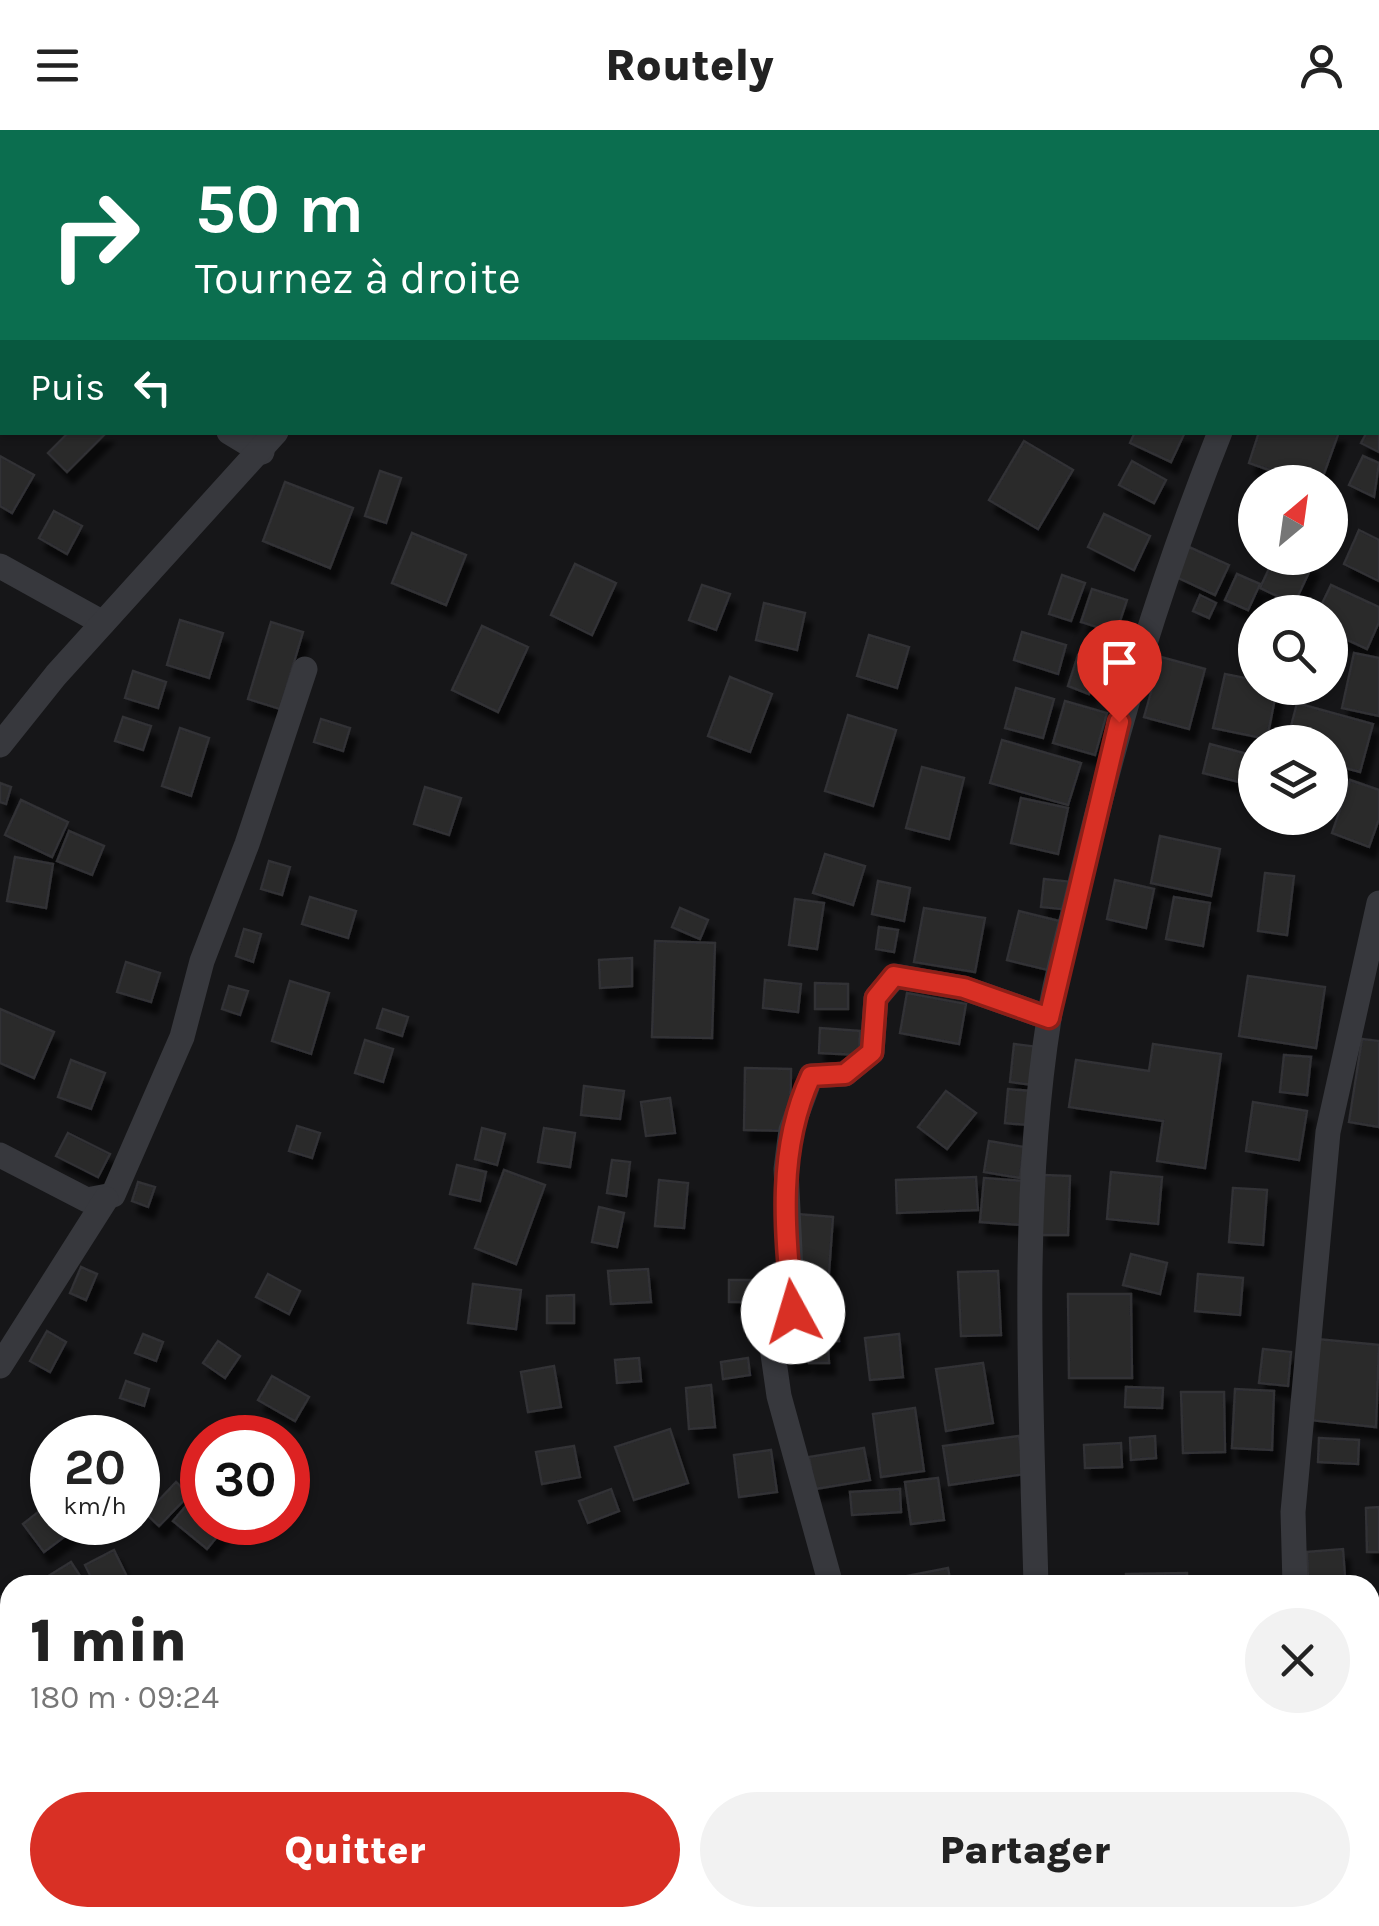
<!DOCTYPE html>
<html lang="fr">
<head>
<meta charset="utf-8">
<style>
  :root { --surface:#fff; --page:#f2f2f2; --text:#222; --muted:#767676; --accent:#d93025 }
  body { margin:0; font-family:Karla,sans-serif; background:var(--page); color:var(--text); height:100vh; display:flex; flex-direction:column; font-size:38px; white-space:nowrap }
  * { box-sizing:border-box; margin:0 }
  p { font-size:32px; color:var(--muted) }
  .icon { flex:none; width:55px; height:55px; fill:none; stroke:currentColor; stroke-width:2; stroke-linecap:round; stroke-linejoin:round }
  .map { position:relative; flex:1; overflow:hidden }
  .panel { position:absolute; left:0px; top:1445px; width:1380px; height:352px; display:flex; flex-direction:column; background:var(--surface); border-radius:30px 30px 0 0; box-shadow:0 2px 8px #0004 }
  .panel>* { flex:none }
  .top-card { position:absolute; left:0px; top:0px; width:1380px; height:305px; box-shadow:0 2px 8px #0004; background:#0b6e4f; color:#fff; overflow:hidden }
  .needle { width:65px; rotate:29deg }
  .fabs { position:absolute; left:1238px; top:335px; display:grid; gap:20px }
  .fabs a { display:grid; place-items:center; width:110px; height:110px; border-radius:50%; background:var(--surface); box-shadow:0 2px 8px #0004; font-size:50px }
  .speed { position:absolute; left:30px; top:1285px; display:flex; gap:20px; font-size:50px; font-weight:700; text-align:center }
  .speed>* { display:grid; place-content:center; width:130px; height:130px; border-radius:50%; background:var(--surface); box-shadow:0 2px 8px #0004; line-height:1 }
  .speed small { font-size:25px; font-weight:400 }
  .speed .limit { border:15px solid #d22; background:#fff; color:#111 }
  .pin { position:absolute; display:grid; place-items:center; width:85px; height:85px; color:#fff; margin:-102px -42px; border-radius:50% 50% 50% 0; rotate:-45deg; box-shadow:0 0 10px #0007 }
  .pin .icon { rotate:45deg }
  .me { position:absolute; width:110px; margin:-55px; rotate:354deg; stroke-linejoin:round; filter:drop-shadow(0 0 8px #0008) }
  .turn { display:flex; align-items:center; gap:35px; height:210px; padding:0 30px; font-size:45px }
  .turn .icon { width:130px; height:130px; stroke-width:2.5 }
  .turn b { display:block; font-size:70px; line-height:85px }
  .then { display:flex; align-items:center; height:95px; padding:0 30px; background:#0003; gap:20px; font-size:38px }
  .round { display:grid; place-items:center; flex:none; width:105px; height:105px; border-radius:52px; background:var(--page) }
  .headline { display:flex; align-items:center; justify-content:space-between; height:170px; padding:0 30px }
  h1 { font-size:60px; font-weight:800; line-height:75px }
  .action { display:flex; gap:20px; margin-top:auto; padding:20px 30px }
  .action a { flex:1; height:115px; border-radius:60px; background:var(--accent); color:#fff; font-size:40px; font-weight:800; line-height:115px; text-align:center }
  .action a+a { background:var(--page); color:var(--text) }
  header { display:flex; justify-content:space-between; align-items:center; height:130px; padding:0 30px; background:var(--surface); font-size:45px; font-weight:800 }
  .map>svg:first-child { display:block }
  .building { fill:#29292c; stroke:#303034; stroke-width:2.5; filter:url(#shadow) }
  .lines { fill:none; stroke-linecap:round; stroke-linejoin:round }
  .minor { stroke:#37383d; stroke-width:25 }
  .route-casing { stroke:#8d1f18; stroke-width:25 }
  .route { stroke:#d93025; stroke-width:18 }
</style>
</head>
<body>
<header><svg class="icon" aria-label="menu" viewBox="0 0 24 24"><path d="M4 6h16M4 12h16M4 18h16"/></svg>Routely<svg class="icon" aria-label="person" viewBox="0 0 24 24"><circle cx="12" cy="8" r="4"/><path d="M4 21q1-7 8-7t8 7"/></svg></header>
<div class="map">
<svg width="1379" height="1796" viewBox="0 0 1379 1796">
  <defs>
    <filter id="shadow"><feDropShadow dx="6" dy="11" stdDeviation="2.5" flood-color="#0009"/></filter>
  </defs>
  <rect width="100%" height="100%" fill="#161618"/>
  <g class="building">
    <path d="M1379 299V322L1361 313 1367 302Z"/>
    <path d="M69 302H107L67 342 48 323Z"/>
    <path d="M1135 302H1185L1171 332 1130 313Z"/>
    <path d="M1259 302H1339L1321 352H1303L1249 333Z"/>
    <path d="M1024 311 1073 340 1038 399 989 370Z"/>
    <path d="M0 326 34 345 12 383 0 376Z"/>
    <path d="M1363 326 1379 333 1374 367 1349 355Z"/>
    <path d="M1132 331 1166 350 1154 373 1119 355Z"/>
    <path d="M380 341 401 348 386 393 365 386Z"/>
    <path d="M285 352 353 378 330 438 263 411Z"/>
    <path d="M54 381 82 396 67 424 39 408Z"/>
    <path d="M1104 384 1150 406 1134 440 1088 417Z"/>
    <path d="M1359 400 1379 410V451L1344 434Z"/>
    <path d="M412 403 466 425 446 475 392 453Z"/>
    <path d="M1189 417 1229 435 1215 465 1176 447Z"/>
    <path d="M1274 428H1299L1313 434 1294 474 1260 458Z"/>
    <path d="M575 434 616 453 592 505 551 485Z"/>
    <path d="M1237 444 1260 454 1248 480 1225 470Z"/>
    <path d="M1062 445 1085 453 1071 491 1049 484Z"/>
    <path d="M702 455 730 464 716 500 689 490Z"/>
    <path d="M1331 455 1379 477V492L1367 519 1330 502V482H1318Z"/>
    <path d="M1092 459 1127 470 1116 503 1081 492Z"/>
    <path d="M1200 465 1216 473 1209 488 1193 481Z"/>
    <path d="M764 473 805 483 797 520 756 510Z"/>
    <path d="M180 490 223 503 209 548 167 535Z"/>
    <path d="M271 492 303 502 280 579 248 569Z"/>
    <path d="M482 496 528 517 498 582 452 560Z"/>
    <path d="M1022 502 1066 515 1058 544 1014 530Z"/>
    <path d="M869 505 909 517 897 558 857 546Z"/>
    <path d="M1354 523 1379 528V586L1342 578Z"/>
    <path d="M1078 525 1099 532 1089 564 1068 556Z"/>
    <path d="M1161 527 1205 539 1189 599 1144 587Z"/>
    <path d="M133 541 166 552 158 578 125 568Z"/>
    <path d="M1225 544 1255 550V558H1277L1267 609 1213 598Z"/>
    <path d="M730 547 772 564 750 622 708 606Z"/>
    <path d="M1016 558 1054 569 1043 608 1005 598Z"/>
    <path d="M1065 571 1107 583 1095 625 1053 613Z"/>
    <path d="M1297 573 1373 594 1360 642 1330 634V612H1287Z"/>
    <path d="M848 585 896 600 873 676 825 661Z"/>
    <path d="M123 587 151 596 143 620 115 611Z"/>
    <path d="M321 589 350 598 343 621 314 612Z"/>
    <path d="M180 598 209 608 191 666 162 656Z"/>
    <path d="M1002 610 1081 633 1068 675 990 653Z"/>
    <path d="M1210 614 1255 626V656L1203 643Z"/>
    <path d="M922 637 964 648 949 709 906 698Z"/>
    <path d="M1350 650 1379 660V689L1369 717 1332 703Z"/>
    <path d="M0 653 11 657 6 674 0 672Z"/>
    <path d="M425 657 461 668 449 705 414 694Z"/>
    <path d="M1021 668 1068 678 1058 724 1011 713Z"/>
    <path d="M21 670 68 692 52 727 5 705Z"/>
    <path d="M69 701 104 716 92 745 57 731Z"/>
    <path d="M1160 706 1220 719 1211 766 1151 753Z"/>
    <path d="M825 724 865 736 853 775 813 763Z"/>
    <path d="M15 727 53 734 46 778 7 771Z"/>
    <path d="M269 731 290 737 282 765 261 759Z"/>
    <path d="M1265 743 1294 746 1287 805 1258 801Z"/>
    <path d="M1044 749 1073 752 1071 780 1041 777Z"/>
    <path d="M1115 750 1154 759 1146 798 1107 789Z"/>
    <path d="M878 751 910 758 904 791 872 784Z"/>
    <path d="M310 767 356 781 348 808 302 794Z"/>
    <path d="M1174 767 1210 773 1203 816 1166 809Z"/>
    <path d="M795 769 824 773 817 819 789 815Z"/>
    <path d="M680 778 708 790 700 809 672 797Z"/>
    <path d="M924 778 985 788 975 842 914 832Z"/>
    <path d="M1019 781 1063 792 1052 841 1007 830Z"/>
    <path d="M879 797 898 800 894 822 876 819Z"/>
    <path d="M244 799 261 804 253 832 236 826Z"/>
    <path d="M655 811 715 813 712 908 652 907Z"/>
    <path d="M632 828V856L600 858 599 830Z"/>
    <path d="M126 832 160 843 151 872 117 862Z"/>
    <path d="M1248 846 1325 857 1316 918 1239 906Z"/>
    <path d="M765 850 801 854 798 882 763 878Z"/>
    <path d="M290 851 329 863 311 924 272 911Z"/>
    <path d="M815 853 848 854V879H815Z"/>
    <path d="M229 856 248 861 240 885 222 879Z"/>
    <path d="M907 863 966 874 959 914 900 903Z"/>
    <path d="M0 879 54 902 34 948 0 933Z"/>
    <path d="M383 879 408 887 402 906 377 898Z"/>
    <path d="M820 898 860 901 859 925 819 923Z"/>
    <path d="M1362 909 1379 911V997L1349 992Z"/>
    <path d="M365 910 393 919 383 952 355 943Z"/>
    <path d="M1014 914 1038 917 1033 955 1010 952Z"/>
    <path d="M1153 914 1221 924 1205 1038 1157 1031 1163 991 1069 977 1076 930 1149 941Z"/>
    <path d="M1284 925 1311 927 1307 965 1280 962Z"/>
    <path d="M71 930 105 943 91 979 58 967Z"/>
    <path d="M745 938 791 939 790 1001 744 1000Z"/>
    <path d="M584 956 624 961 620 989 581 985Z"/>
    <path d="M1008 959 1031 961 1028 995 1005 993Z"/>
    <path d="M946 961 976 983 947 1019 918 997Z"/>
    <path d="M670 968 675 1003 646 1006 641 972Z"/>
    <path d="M1253 972 1307 981 1299 1030 1246 1021Z"/>
    <path d="M297 996 320 1003 312 1028 289 1021Z"/>
    <path d="M482 998 505 1004 497 1035 475 1029Z"/>
    <path d="M544 998 575 1003 570 1037 538 1032Z"/>
    <path d="M68 1003 110 1024 98 1047 56 1026Z"/>
    <path d="M989 1011 1024 1017 1020 1048 984 1042Z"/>
    <path d="M612 1030 630 1032 626 1066 607 1063Z"/>
    <path d="M457 1035 486 1042 480 1071 450 1064Z"/>
    <path d="M504 1040 545 1055 516 1134 475 1118Z"/>
    <path d="M1111 1042 1162 1047 1158 1094 1107 1089Z"/>
    <path d="M1043 1045 1070 1046 1068 1105H1041Z"/>
    <path d="M976 1047 978 1080 897 1083 896 1050Z"/>
    <path d="M984 1048 1024 1051 1022 1095 980 1092Z"/>
    <path d="M659 1050 688 1053 684 1098 655 1096Z"/>
    <path d="M138 1052 155 1057 148 1077 132 1071Z"/>
    <path d="M1233 1058 1267 1060 1263 1115 1229 1112Z"/>
    <path d="M599 1077 624 1083 617 1117 592 1112Z"/>
    <path d="M797 1084 833 1087 829 1143 793 1141Z"/>
    <path d="M1131 1124 1167 1133 1160 1164 1123 1155Z"/>
    <path d="M81 1137 97 1144 86 1170 70 1163Z"/>
    <path d="M648 1139 651 1172 611 1174 608 1141Z"/>
    <path d="M998 1141 1001 1205 961 1206 958 1142Z"/>
    <path d="M268 1144 300 1161 289 1184 256 1167Z"/>
    <path d="M1198 1144 1243 1148 1240 1185 1195 1181Z"/>
    <rect x="729" y="1150" width="33" height="22"/>
    <path d="M473 1154 521 1160 516 1199 468 1193Z"/>
    <path d="M1068 1164H1131L1132 1248H1069Z"/>
    <path d="M574 1165V1193H547V1166Z"/>
    <path d="M837 1168 839 1211H811L809 1169Z"/>
    <path d="M47 1201 66 1212 50 1242 30 1231Z"/>
    <path d="M143 1204 163 1212 156 1231 135 1223Z"/>
    <path d="M899 1204 903 1247 870 1250 865 1208Z"/>
    <path d="M1317 1209 1379 1215 1376 1297 1309 1290Z"/>
    <path d="M218 1211 240 1226 225 1248 203 1233Z"/>
    <path d="M787 1212H805V1232H788Z"/>
    <path d="M828 1214 829 1233H809L808 1215Z"/>
    <path d="M1263 1219 1291 1222 1288 1256 1259 1253Z"/>
    <path d="M639 1228 641 1251 617 1253 615 1230Z"/>
    <path d="M748 1228 750 1245 723 1249 721 1232Z"/>
    <path d="M983 1233 993 1293 946 1301 936 1239Z"/>
    <path d="M554 1236 561 1277 528 1282 521 1242Z"/>
    <path d="M272 1246 309 1267 295 1291 258 1270Z"/>
    <path d="M126 1251 149 1259 144 1276 120 1268Z"/>
    <path d="M711 1255 715 1297 689 1299 686 1258Z"/>
    <path d="M1126 1257 1163 1258 1162 1278 1125 1277Z"/>
    <path d="M1235 1259 1274 1261 1272 1320 1232 1318Z"/>
    <path d="M1181 1262H1224L1225 1322 1183 1323Z"/>
    <path d="M915 1278 924 1341 881 1347 873 1284Z"/>
    <path d="M670 1299 688 1353 634 1370 615 1317Z"/>
    <path d="M1019 1306 1025 1344 949 1355 943 1316Z"/>
    <path d="M1155 1306 1156 1328 1131 1330 1130 1308Z"/>
    <path d="M1319 1308 1359 1310 1358 1334 1318 1332Z"/>
    <path d="M1121 1313 1122 1337 1085 1338 1084 1315Z"/>
    <path d="M574 1316 580 1347 542 1354 536 1322Z"/>
    <path d="M864 1318 870 1350 815 1359 809 1327Z"/>
    <path d="M771 1320 777 1362 739 1367 734 1325Z"/>
    <path d="M938 1348 944 1390 911 1394 905 1352Z"/>
    <path d="M176 1352 189 1365 159 1396 146 1384Z"/>
    <path d="M611 1359 619 1381 588 1393 579 1371Z"/>
    <path d="M900 1359 901 1382 852 1385 850 1362Z"/>
    <path d="M197 1363 202 1368V1392H229L207 1419 173 1391Z"/>
    <path d="M52 1371V1392H71L76 1398 44 1422 23 1394Z"/>
    <path d="M1379 1377V1422H1367L1366 1378Z"/>
    <path d="M1343 1419 1345 1447 1308 1449 1307 1422Z"/>
    <path d="M114 1420 128 1449 116 1455H95L85 1435Z"/>
    <path d="M71 1432 86 1455H34Z"/>
    <path d="M948 1438 951 1455H909L907 1446Z"/>
    <path d="M1187 1443V1455H1126V1444Z"/>
    <path d="M10 1462V1522L1 1527 0 1467Z"/>
    <path d="M1379 1638V1671L1370 1672V1639Z"/>
    <path d="M0 1686 10 1706V1715L0 1720Z"/>
    <rect x="1370" y="1693" width="9" height="45"/>
    <path d="M28 1788H82L86 1795 33 1796Z"/>
    <path d="M175 1788 179 1796H156L152 1789Z"/>
    <path d="M469 1788H499L502 1796H471Z"/>
    <path d="M970 1788 972 1796H944L942 1791Z"/>
    <path d="M1158 1788H1195L1160 1796Z"/>
  </g>
  <g class="lines">
    <g class="minor">
      <path d="M483 2 485 0"/>
      <path d="M1364 2 1365 0"/>
      <path d="M0 159 2 161"/>
      <path d="M1378 253 1379 254"/>
      <path d="M229 302 262 322"/>
      <path d="M0 436 103 493"/>
      <path d="M0 615 56 545 276 302"/>
      <path d="M0 1025 87 1070 113 1065 182 907 202 831 247 714 305 539"/>
      <path d="M0 1236 106 1069"/>
      <path d="M831 1455 779 1266 772 1217 793 1181 786 1039 791 1000 811 946 845 944 872 922 876 868 895 846 964 858 1049 888"/>
      <path d="M1036 1455C1031 1272 1020 1070 1049 889 1056 842 1071 795 1081 749 1118 592 1160 453 1220 302"/>
      <path d="M1295 1455 1293 1382 1328 1002 1379 773"/>
      <path d="M1304 1788V1796"/>
    </g>
  </g>
  <g class="lines">
    <g class="route-casing">
      <path id="route" d="M793 1182C785 1102 776 1021 811 946L845 944 872 922 876 868 894 846 964 858 1049 888 1119 592"/>
    </g>
    <use href="#route" class="route"/>
  </g>
</svg>
<div class="fabs">
<a><svg class="needle" viewBox="-14 -14 28 28"><path d="M0-13l5 13h-10z" fill="#e53935"/><path d="M0 13l5-13h-10z" fill="#767676"/></svg></a>
<a><svg class="icon" aria-label="search" viewBox="0 0 24 24"><circle cx="10" cy="10" r="6"/><path d="M15 15l6 6"/></svg></a>
<a><svg class="icon" aria-label="layers" viewBox="0 0 24 24"><path d="M12 4l9 5-9 5-9-5zM3 14l9 5 9-5"/></svg></a>
</div>
<div class="speed"><div>20<small>km/h</small></div><div class="limit">30</div></div>
<div class="pin" style="left:1119px;top:592px;background:#d93025"><svg class="icon" aria-label="arrive" viewBox="0 0 24 24"><path d="M6 21V4h12l-3 4 3 4H6"/></svg></div>
<svg class="me" style="left:793px;top:1182px" viewBox="-20 -20 40 40"><circle r="19" fill="#fff"/><path d="M0-13L10 11 0 6-10 11z" fill="#d93025"/></svg>
<div class="top-card">
<div class="turn"><svg class="icon" aria-label="right" viewBox="0 0 24 24"><path d="M7 20v-9h11M14 6l5 5-5 5"/></svg><div><b>50 m</b>Tournez à droite</div></div>
<div class="then">Puis<svg class="icon" aria-label="left" viewBox="0 0 24 24"><path d="M17 20v-9H6M10 6l-5 5 5 5"/></svg></div>
</div>
<section class="panel">
<div class="headline"><div><h1>1 min</h1><p>180 m · 09:24</p></div><a class="round"><svg class="icon" aria-label="close" viewBox="0 0 24 24"><path d="M6 6l12 12M18 6L6 18"/></svg></a></div>
<div class="action"><a>Quitter</a><a>Partager</a></div>
</section>
</div>
</body>
</html>
